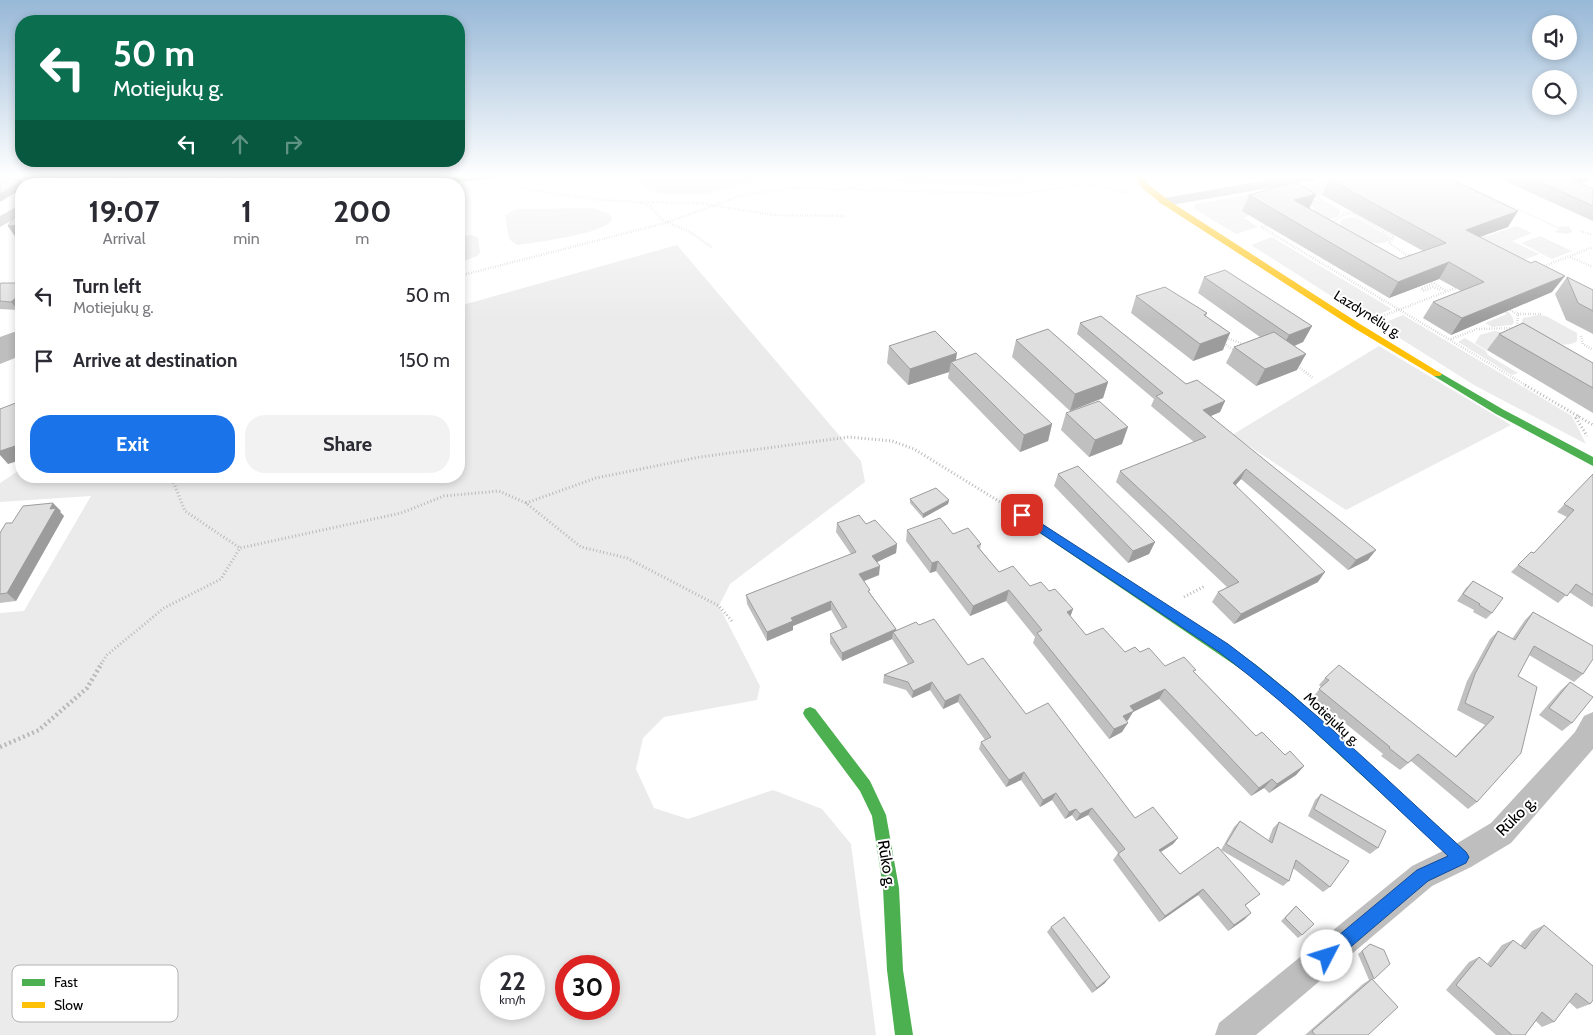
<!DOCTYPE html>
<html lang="en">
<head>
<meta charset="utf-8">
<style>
  :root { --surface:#fff; --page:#f2f2f3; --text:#2b2b33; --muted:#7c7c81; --accent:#1a73e8 }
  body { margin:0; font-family:Cabin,sans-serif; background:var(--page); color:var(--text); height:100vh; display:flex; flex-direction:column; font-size:19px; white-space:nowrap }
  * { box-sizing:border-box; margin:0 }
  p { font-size:16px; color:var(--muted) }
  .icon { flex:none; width:28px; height:28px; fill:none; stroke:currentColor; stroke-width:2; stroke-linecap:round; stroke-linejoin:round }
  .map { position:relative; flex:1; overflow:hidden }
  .panel { position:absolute; left:15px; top:178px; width:450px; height:305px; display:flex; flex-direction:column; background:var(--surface); border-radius:20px; box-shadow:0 2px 8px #0003 }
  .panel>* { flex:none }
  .banner { position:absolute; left:15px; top:15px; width:450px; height:152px; border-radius:20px; box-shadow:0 2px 8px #0003; background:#0b6e4f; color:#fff; overflow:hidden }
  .tools { position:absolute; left:1532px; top:15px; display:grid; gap:10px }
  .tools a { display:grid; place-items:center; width:45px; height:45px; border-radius:50%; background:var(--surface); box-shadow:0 2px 8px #0003; font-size:25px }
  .speed { position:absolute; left:480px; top:955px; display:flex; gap:10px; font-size:25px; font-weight:700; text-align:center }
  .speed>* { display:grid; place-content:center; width:65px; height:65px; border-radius:50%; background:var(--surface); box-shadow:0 2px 8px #0003; line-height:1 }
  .speed small { font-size:12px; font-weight:400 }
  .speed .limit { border:8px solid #d22; background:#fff; color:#111 }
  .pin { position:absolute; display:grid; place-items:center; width:42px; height:42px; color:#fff; margin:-21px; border-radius:10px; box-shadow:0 2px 8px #0006 }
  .me { position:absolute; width:55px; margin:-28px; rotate:50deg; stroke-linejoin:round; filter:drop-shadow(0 0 4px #0008) }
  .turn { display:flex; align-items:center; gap:18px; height:105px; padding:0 15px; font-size:22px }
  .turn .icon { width:65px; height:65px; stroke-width:2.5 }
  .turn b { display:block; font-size:35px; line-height:42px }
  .lanes { display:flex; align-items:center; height:48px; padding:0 15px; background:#0003; justify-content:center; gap:25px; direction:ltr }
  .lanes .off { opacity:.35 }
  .eta { display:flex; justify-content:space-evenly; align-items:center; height:85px; text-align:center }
  .eta b { font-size:30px; font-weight:700; line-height:35px }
  .primary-button { display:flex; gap:10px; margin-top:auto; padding:10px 15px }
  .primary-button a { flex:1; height:58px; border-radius:20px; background:var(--accent); color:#fff; font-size:20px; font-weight:700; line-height:58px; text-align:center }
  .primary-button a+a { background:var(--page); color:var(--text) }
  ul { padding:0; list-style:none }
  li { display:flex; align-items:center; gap:15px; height:65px; padding:0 15px }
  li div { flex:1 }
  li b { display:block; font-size:19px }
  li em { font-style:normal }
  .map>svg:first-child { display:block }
  .green { fill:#ebebeb; fill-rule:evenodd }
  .water { fill:#bebebe }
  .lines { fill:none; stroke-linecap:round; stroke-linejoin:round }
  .path-far2 { stroke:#b9b9b9; stroke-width:2.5; stroke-dasharray:0.5 2; stroke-linecap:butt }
  .path-far1 { stroke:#b9b9b9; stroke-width:3; stroke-dasharray:1 2.5; stroke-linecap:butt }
  .path { stroke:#b9b9b9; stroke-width:4.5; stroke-dasharray:2 3; stroke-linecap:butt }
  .street { fill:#bebebe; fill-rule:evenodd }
  .fast { fill:#4caf50; fill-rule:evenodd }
  .slow { fill:#ffc107; fill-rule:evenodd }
  .wall { fill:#c0c0c0 }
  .shaded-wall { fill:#9c9c9c }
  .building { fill:#dfdfdf; stroke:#9c9c9c }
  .route { fill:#1a73e8; stroke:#114b97 }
  .labels { text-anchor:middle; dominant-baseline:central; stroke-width:4; stroke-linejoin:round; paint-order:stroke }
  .street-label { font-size:14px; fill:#000; stroke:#fff }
  .near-street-label { font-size:16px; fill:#000; stroke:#fff }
  .key { fill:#fff; stroke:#b2b2b2; stroke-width:1 }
  .key-label { font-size:14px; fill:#000 }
</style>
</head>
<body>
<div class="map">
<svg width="1593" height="1035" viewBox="0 0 1593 1035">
  <rect width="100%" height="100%" fill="#fff"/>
  <g class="green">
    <path d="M640 176H1083L989 186 786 177 750 182 704 195H676L651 192 643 186Z"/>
    <path d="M1357 176H1407L1392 188 1487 236 1517 226 1532 233 1512 241 1539 254 1512 265Z"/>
    <path d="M1448 176 1558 227 1569 226 1572 232 1566 234 1554 232 1559 229Z"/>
    <path d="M1338 179 1323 196 1299 203 1243 211 1249 215 1244 218 1258 227 1236 234 1193 208 1196 204Z"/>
    <path d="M1320 198 1340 210 1339 216 1327 221 1295 215 1316 209 1306 203Z"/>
    <path d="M592 208 606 212 612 217 611 222C595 235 539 242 517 245L509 239 505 215 516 209Z"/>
    <path d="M1354 217 1392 238C1377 252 1353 234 1339 227L1342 219Z"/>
    <path d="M472 235 478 238 480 252 477 256 459 263V237Z"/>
    <path d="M1540 236 1572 251 1552 259 1521 243Z"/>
    <path d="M1272 237 1392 309 1369 318 1364 317 1251 245Z"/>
    <path d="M677 245 861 461 865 482 730 584 719 606 760 686 757 700 664 717 643 738 636 769 654 808 688 819 773 790 822 809 851 844 876 1035H0V613L24 611 91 496 0 502V483L21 469V476H459V306ZM491 966H534V1009H491ZM566 966H609V1009H566Z"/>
    <path d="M1491 305C1501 308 1512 310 1514 322L1512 325 1492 327 1485 323 1507 314Z"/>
    <path d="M1403 315 1572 416 1586 444 1474 385 1379 325Z"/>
    <path d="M1539 315 1546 316 1577 333V341C1562 352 1538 335 1524 328L1521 324 1523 318Z"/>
    <path d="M1494 331 1518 334 1517 337 1486 350 1475 343 1480 335Z"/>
    <path d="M1465 338 1486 351 1488 355 1518 373 1512 375 1458 342Z"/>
    <path d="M1379 346 1511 425 1346 510 1232 435Z"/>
  </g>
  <path class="water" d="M14 332H19L21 352 15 358 0 364V337Z"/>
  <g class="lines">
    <g class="path-far2">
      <path d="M187 184 195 176"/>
      <path d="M515 185 518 188 599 200 638 202 650 206 662 220 690 232 713 248"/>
      <path d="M849 188 867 181 869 176"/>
      <path d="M641 202 699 203 773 215 847 216"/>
      <path d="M1331 223 1346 213 1353 214 1394 237 1389 243 1408 256"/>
      <path d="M1270 224 1261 227 1527 386"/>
      <path d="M1581 231 1593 235"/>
      <path d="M1408 255 1418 254"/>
      <path d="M1570 257 1593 267"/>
      <path d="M1542 267 1593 247"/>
      <path d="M459 276 665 223 746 194 793 188 1017 194 1089 184 1131 194"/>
      <path d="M1428 279 1446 291"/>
      <path d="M1432 284 1421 289 1424 291 1433 287 1441 290"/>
      <path d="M1508 309 1518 314 1517 328"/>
      <path d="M1518 314H1542"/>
      <path d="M1380 317 1458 287"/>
      <path d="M1581 336 1583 344 1593 350"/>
      <path d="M1224 337 1246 345"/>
      <path d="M1451 339 1477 329 1516 328"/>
      <path d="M1222 342 1235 351"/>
      <path d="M1296 365 1313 378"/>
    </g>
    <g class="path-far1">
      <path d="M1525 385 1593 425"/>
      <path d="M1579 416 1576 418 1587 436"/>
      <path d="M171 476 185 511 240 548"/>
      <path d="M526 503 596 478 700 457 849 437 892 441 914 449 1005 505"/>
      <path d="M1184 597 1205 586"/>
      <path d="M101 664 107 655 164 608 221 579 240 548 401 513 444 496 499 491 526 503 581 547 627 558 719 606 732 621"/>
    </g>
    <path class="path" d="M0 747 39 730 87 688 102 663"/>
    <g class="street">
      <path d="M58 176H74L65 184H49Z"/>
      <path d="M334 176 327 180 276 184 279 178 284 177Z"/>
      <path d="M1291 176H1322L1315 180 1165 206 1158 202 1165 198Z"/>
      <path d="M21 204V215L0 227V216Z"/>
      <path d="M1593 712V749L1511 843 1471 867 1432 886 1256 1035H1215L1219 1023 1412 866 1451 847 1491 823 1575 732 1584 716Z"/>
    </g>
    <g class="fast">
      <path d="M478 176H506L502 178 439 184H407L411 182Z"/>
      <path d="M1437 371 1504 410 1593 457V466L1496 414 1434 376 1432 374Z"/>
      <path d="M1022 511 1255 664 1293 695 1466 852 1469 857 1466 862 1461 865 1456 862 1283 703 1245 672 1018 518 1016 515Z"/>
      <path d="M810 707 815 709 870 781 886 815 899 888 903 970 913 1035H895L887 970 883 888 872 816 860 791 805 717 803 713 805 709Z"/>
    </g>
    <path class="slow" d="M1134 176H1142L1148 184 1168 200 1360 324 1442 374 1440 376H1434L1354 328 1162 204 1142 188Z"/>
  </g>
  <g class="wall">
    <path d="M1494 176H1593V179L1581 183 1593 189V221Z"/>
    <path d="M1329 179H1368L1508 227 1480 237 1552 292 1451 335 1423 318 1433 302 1461 291 1439 279 1389 298 1242 211 1249 195 1309 209 1400 259 1423 251 1322 195Z"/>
    <path d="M1204 277 1312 326 1303 342 1295 346 1297 370 1256 386 1226 363 1234 347 1260 337 1198 293Z"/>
    <path d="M1567 277 1593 290V334L1566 320 1555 294Z"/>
    <path d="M0 284 18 310 0 309Z"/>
    <path d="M1136 296 1207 313 1206 316 1223 350 1193 361 1131 313Z"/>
    <path d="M1080 323 1186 384 1225 401 1220 412 1211 416 1368 560 1348 570 1241 479 1236 485 1318 582 1234 624 1212 602 1218 592 1227 587 1116 482 1120 471 1194 442 1151 406 1154 399 1077 334Z"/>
    <path d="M1499 334 1593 363V413L1487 350Z"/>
    <path d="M1016 340 1108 382 1103 398 1070 411 1012 357Z"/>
    <path d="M889 346 956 360 1052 424 1048 441 1020 452 948 378 949 372 908 385 887 363Z"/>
    <path d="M1066 413 1122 444 1089 457 1061 430Z"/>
    <path d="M1058 474 1155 542 1149 554 1128 563 1054 486Z"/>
    <path d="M1593 474V606L1592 607 1569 592 1558 603 1511 572 1531 552 1534 553 1567 517 1557 512Z"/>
    <path d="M910 499 949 500 948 504 923 518 910 503Z"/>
    <path d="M61 511 60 512 64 516 16 601 0 603V533L12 523Z"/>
    <path d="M837 523 866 524 897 544 896 553 877 562 879 575 864 581 870 593 896 629 895 630 919 625 968 665 1026 714 1135 818 1178 838 1173 844 1161 852 1180 874 1260 894 1245 906V919L1228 931 1198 895 1159 922 1113 860 1118 853 1088 815 1076 821 1072 815 1065 819 1052 800 1040 807 1021 780 1006 787 979 749 981 742 985 740 958 702 943 709 930 690 912 698 906 690 883 683 884 675 908 664 892 639 842 661 830 643V634L842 629 831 610 793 626V630L767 641 747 604 746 595 851 554 836 532Z"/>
    <path d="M907 530 953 534 981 544 980 549 999 572 1030 586 1049 591 1073 609 1070 617 1086 635 1125 652H1140L1165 666 1194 672 1256 736 1304 766 1296 775 1269 793 1264 788 1251 796 1159 699 1133 712 1128 720 1127 721 1122 732 1109 739 1033 643 1035 637 1006 601 970 616 936 571 930 573 906 541Z"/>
    <path d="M1473 581 1492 613 1486 619 1473 612 1474 610 1457 601 1466 588Z"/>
    <path d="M1533 612 1583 674 1574 682 1529 655 1518 676 1477 802 1468 809 1411 761 1400 770 1381 756 1383 754 1313 697 1321 687 1319 685 1325 678 1455 757 1485 725 1457 710 1467 681 1490 639 1498 631 1512 639 1525 620Z"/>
    <path d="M1570 682 1572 723 1562 731 1539 715 1561 690Z"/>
    <path d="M1321 794 1378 848 1370 854 1308 816 1315 800Z"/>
    <path d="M1240 821 1268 841 1273 828 1279 822 1330 887 1323 892 1293 868 1289 881 1283 886 1221 850 1234 827Z"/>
    <path d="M1296 906 1302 935 1298 938 1281 921Z"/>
    <path d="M1544 925 1590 1004 1577 1009 1569 1002 1554 1022 1542 1027 1536 1021 1525 1035H1496L1446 990 1469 962 1479 957 1487 964 1502 945 1513 940 1520 946 1532 931Z"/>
    <path d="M1051 927 1105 983 1092 993 1047 932Z"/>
    <path d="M1370 944 1374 979 1372 980 1368 1035H1305L1363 984 1369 980 1358 954Z"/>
  </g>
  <g class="shaded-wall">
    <path d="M115 176H124L126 179 124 184H111Z"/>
    <path d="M239 176H245L242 184H236Z"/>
    <path d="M1577 176H1593V179L1562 190 1570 179Z"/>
    <path d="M21 180 24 184H21V189L0 202V194Z"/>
    <path d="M1316 194 1309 209 1294 200Z"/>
    <path d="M1518 211 1508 227 1456 245 1466 230Z"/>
    <path d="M21 225V238H16L8 226Z"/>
    <path d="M1449 262 1439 279 1389 298 1398 282Z"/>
    <path d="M1565 276 1552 292 1451 335 1462 318Z"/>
    <path d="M21 293V307L18 310 11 302Z"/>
    <path d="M1312 326 1303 342 1280 351 1289 335Z"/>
    <path d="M1230 333 1223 350 1193 361 1200 344Z"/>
    <path d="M957 353 955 366 951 362 949 372 908 385 910 369Z"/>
    <path d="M1306 354 1297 370 1256 386 1265 369Z"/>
    <path d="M1108 382 1103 398 1070 411 1075 394Z"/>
    <path d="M1225 401 1220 412 1199 421 1203 410Z"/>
    <path d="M1052 424 1048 441 1020 452 1024 435Z"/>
    <path d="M1128 427 1122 444 1089 457 1095 440Z"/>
    <path d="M21 444V460L8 464 0 455V451Z"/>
    <path d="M1246 469 1241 479 1228 493 1233 483Z"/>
    <path d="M949 500 948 504 923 518V514Z"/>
    <path d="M53 503 61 511 60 512 64 516 16 601 7 593Z"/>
    <path d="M1155 542 1149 554 1128 563 1133 551Z"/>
    <path d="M897 544 896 553 871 565 872 556Z"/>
    <path d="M1376 550 1368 560 1348 570 1356 560Z"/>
    <path d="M938 561 936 571 930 573 932 563Z"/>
    <path d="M880 566 879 575 859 583V574Z"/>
    <path d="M1325 572 1318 582 1234 624 1241 614Z"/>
    <path d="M1009 590 1006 601 970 616 973 606Z"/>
    <path d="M831 601V610L793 626V630L767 641V632L791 618Z"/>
    <path d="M1073 609 1069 620 1067 612Z"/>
    <path d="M896 629 895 635 893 632 892 639 842 661V653Z"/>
    <path d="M932 682 930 690 912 698 913 691Z"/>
    <path d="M1165 689 1159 699 1133 712 1128 720 1118 726 1123 716 1130 706Z"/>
    <path d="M960 694 958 702 943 709 945 701Z"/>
    <path d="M1128 723 1122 732 1109 739 1114 729Z"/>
    <path d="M1304 766 1296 775 1269 793 1277 784Z"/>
    <path d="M1024 772 1021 780 1006 787 1009 780Z"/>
    <path d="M1272 779 1264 788 1251 796 1259 788Z"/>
    <path d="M1056 793 1052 800 1040 807 1043 800Z"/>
    <path d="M1092 808 1088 815 1076 821 1080 814Z"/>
    <path d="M1076 809 1072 815 1065 819 1069 812Z"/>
    <path d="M1178 838 1173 844 1154 856 1159 850Z"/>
    <path d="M1203 889 1198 895 1159 922 1165 916Z"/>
    <path d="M1251 913 1245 919 1228 931 1234 925Z"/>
    <path d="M1110 977 1105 983 1092 993 1097 988Z"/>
  </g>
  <g class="building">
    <path d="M75 176H115L111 184H70Z"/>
    <path d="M221 176H239L236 184H218Z"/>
    <path d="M1340 176H1362L1368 179 1377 176H1445L1518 211 1466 230 1531 263 1535 261 1565 276 1462 318 1433 302 1484 282 1449 262 1398 282 1249 195 1294 182 1316 194 1294 200 1400 259 1446 243 1329 179Z"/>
    <path d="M1527 176H1577L1570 179 1593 189V206Z"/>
    <path d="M0 178 21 180 0 194Z"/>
    <path d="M21 208V225L8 226Z"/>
    <path d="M1225 270 1312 326 1289 335 1204 277Z"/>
    <path d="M1567 277 1593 290V311L1578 303Z"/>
    <path d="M1 283H21V293L11 302 0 301V284Z"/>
    <path d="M1165 287 1207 313 1204 315 1230 333 1200 344 1136 296Z"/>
    <path d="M1101 316 1186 384 1197 380 1225 401 1203 410 1376 550 1356 560 1246 469 1233 483 1325 572 1241 614 1218 592 1239 582 1120 471 1206 437 1156 396 1163 393 1080 323Z"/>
    <path d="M1523 323 1593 363V388L1499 334Z"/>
    <path d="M1048 329 1108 382 1075 394 1016 340Z"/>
    <path d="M935 331 957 353 910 369 889 346Z"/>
    <path d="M1274 332 1306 354 1265 369 1234 347Z"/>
    <path d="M976 353 1052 424 1024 435 951 362Z"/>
    <path d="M21 401V444L0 451V409Z"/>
    <path d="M1099 401 1128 427 1095 440 1066 413Z"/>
    <path d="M1078 466 1155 542 1133 551 1058 474Z"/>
    <path d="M1593 474V595L1576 584 1567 596 1518 565 1531 552 1534 553 1574 510 1564 504Z"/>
    <path d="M936 488 949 500 923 514 910 499Z"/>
    <path d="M53 503 50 509 56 508 7 593 0 594V533L6 523H12L23 506Z"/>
    <path d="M859 515 866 524 875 520 897 544 872 556 880 566 859 574 870 590 868 591 896 629 842 653 830 634 847 627 831 601 791 618 793 621 767 632 746 595 856 552 837 523Z"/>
    <path d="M940 518 953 534 968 528 981 544 977 546 999 572 1013 566 1030 586 1041 582 1049 591 1055 589 1073 609 1067 612 1086 635 1103 628 1125 652 1135 647 1140 652 1149 648 1165 666 1184 657 1196 670 1193 671 1256 736 1262 732 1285 755 1290 751 1304 766 1277 784 1272 779 1259 788 1165 689 1130 706 1134 711 1123 716 1128 723 1114 729 1037 633 1042 630 1009 590 973 606 938 561 932 563 907 530Z"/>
    <path d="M1473 581 1503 598 1492 613 1479 605 1480 604 1463 594Z"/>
    <path d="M1533 612 1593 646V659L1583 674 1534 646 1518 676 1537 687 1521 753 1477 802 1418 754 1408 763 1389 748 1390 747 1319 689 1329 680 1325 678 1339 665 1456 757 1494 717 1465 703 1475 674 1498 631 1515 640Z"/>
    <path d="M934 619 968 665 983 658 1026 714 1048 703 1135 818 1153 807 1178 838 1159 850 1180 874 1218 847 1260 894 1245 905 1251 913 1234 925 1203 889 1165 916 1118 854 1125 849 1092 808 1080 814 1076 809 1069 812 1056 793 1043 800 1024 772 1009 780 981 742 991 737 960 694 945 701 932 682 913 691 908 682 884 675 914 662 893 632 916 622 919 625Z"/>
    <path d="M1570 682 1593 697 1572 723 1549 708Z"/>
    <path d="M1321 794 1386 831 1378 848 1314 809Z"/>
    <path d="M1240 821 1272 843 1279 822 1349 861 1330 887 1296 860 1289 881 1226 844Z"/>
    <path d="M1296 906 1314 924 1302 935 1285 918Z"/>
    <path d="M1064 917 1110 977 1097 988 1051 927Z"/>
    <path d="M1544 925 1593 966V1000L1590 1004 1576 993 1554 1022 1542 1012 1525 1035H1512L1456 985 1479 957 1491 967 1513 940 1525 949Z"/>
    <path d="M1370 944 1384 950 1390 964 1374 979 1362 951Z"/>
    <path d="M1372 979 1398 1007 1368 1035H1315L1312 1031Z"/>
  </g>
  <linearGradient id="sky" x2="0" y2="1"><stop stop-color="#97b8d7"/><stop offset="0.55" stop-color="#fff"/><stop offset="1" stop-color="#fff" stop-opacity="0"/></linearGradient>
  <rect width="1593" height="321" fill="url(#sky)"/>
  <path class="route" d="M1022 511 1228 644C1313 707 1388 781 1466 852L1469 857 1466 863 1428 881 1333 962 1327 964 1321 962 1319 956 1321 950 1417 870 1448 856C1373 786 1301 714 1219 652L1018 518V512Z"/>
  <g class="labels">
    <g class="street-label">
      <text transform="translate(1368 314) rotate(32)">Lazdynėlių g.</text>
      <text transform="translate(1332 719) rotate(43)">Motiejukų g.</text>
    </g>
    <g class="near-street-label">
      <text transform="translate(1516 816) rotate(-45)">Rūko g.</text>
      <text transform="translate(887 864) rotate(81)">Rūko g.</text>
    </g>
  </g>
  <rect x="12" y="965" width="166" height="57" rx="8" class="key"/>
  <rect x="22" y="979" width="23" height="7" fill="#4caf50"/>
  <rect x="22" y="1002" width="23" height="6" fill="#ffc107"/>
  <g class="key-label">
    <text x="54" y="987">Fast</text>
    <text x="54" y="1010">Slow</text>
  </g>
</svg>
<div class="tools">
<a><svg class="icon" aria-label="sound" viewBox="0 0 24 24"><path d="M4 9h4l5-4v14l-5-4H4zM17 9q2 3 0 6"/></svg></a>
<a><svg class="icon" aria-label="search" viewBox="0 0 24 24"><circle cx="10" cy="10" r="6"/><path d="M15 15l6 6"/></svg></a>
</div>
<div class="speed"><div>22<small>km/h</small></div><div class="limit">30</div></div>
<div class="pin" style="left:1022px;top:515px;background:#d93025"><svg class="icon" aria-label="arrive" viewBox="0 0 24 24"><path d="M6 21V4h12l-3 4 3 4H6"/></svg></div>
<svg class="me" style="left:1327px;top:956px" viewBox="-20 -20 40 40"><circle r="19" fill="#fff"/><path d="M0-13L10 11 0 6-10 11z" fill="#1a73e8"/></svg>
<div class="banner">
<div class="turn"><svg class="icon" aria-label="left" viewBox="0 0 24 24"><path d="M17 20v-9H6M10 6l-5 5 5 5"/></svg><div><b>50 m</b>Motiejukų g.</div></div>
<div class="lanes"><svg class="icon" aria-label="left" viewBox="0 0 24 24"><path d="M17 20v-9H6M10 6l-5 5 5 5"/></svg><svg class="icon off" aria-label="ahead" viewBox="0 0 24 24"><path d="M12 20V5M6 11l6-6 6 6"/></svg><svg class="icon off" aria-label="right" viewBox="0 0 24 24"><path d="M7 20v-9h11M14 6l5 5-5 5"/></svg></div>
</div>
<section class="panel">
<div class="eta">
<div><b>19:07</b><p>Arrival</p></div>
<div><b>1</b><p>min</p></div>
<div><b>200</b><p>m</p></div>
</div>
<ul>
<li><svg class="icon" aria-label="left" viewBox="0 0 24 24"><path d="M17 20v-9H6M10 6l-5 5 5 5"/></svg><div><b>Turn left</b><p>Motiejukų g.</p></div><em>50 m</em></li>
<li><svg class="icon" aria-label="arrive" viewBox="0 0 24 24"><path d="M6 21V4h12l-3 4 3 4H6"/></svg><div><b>Arrive at destination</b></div><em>150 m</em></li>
</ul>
<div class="primary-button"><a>Exit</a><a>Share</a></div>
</section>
</div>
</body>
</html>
